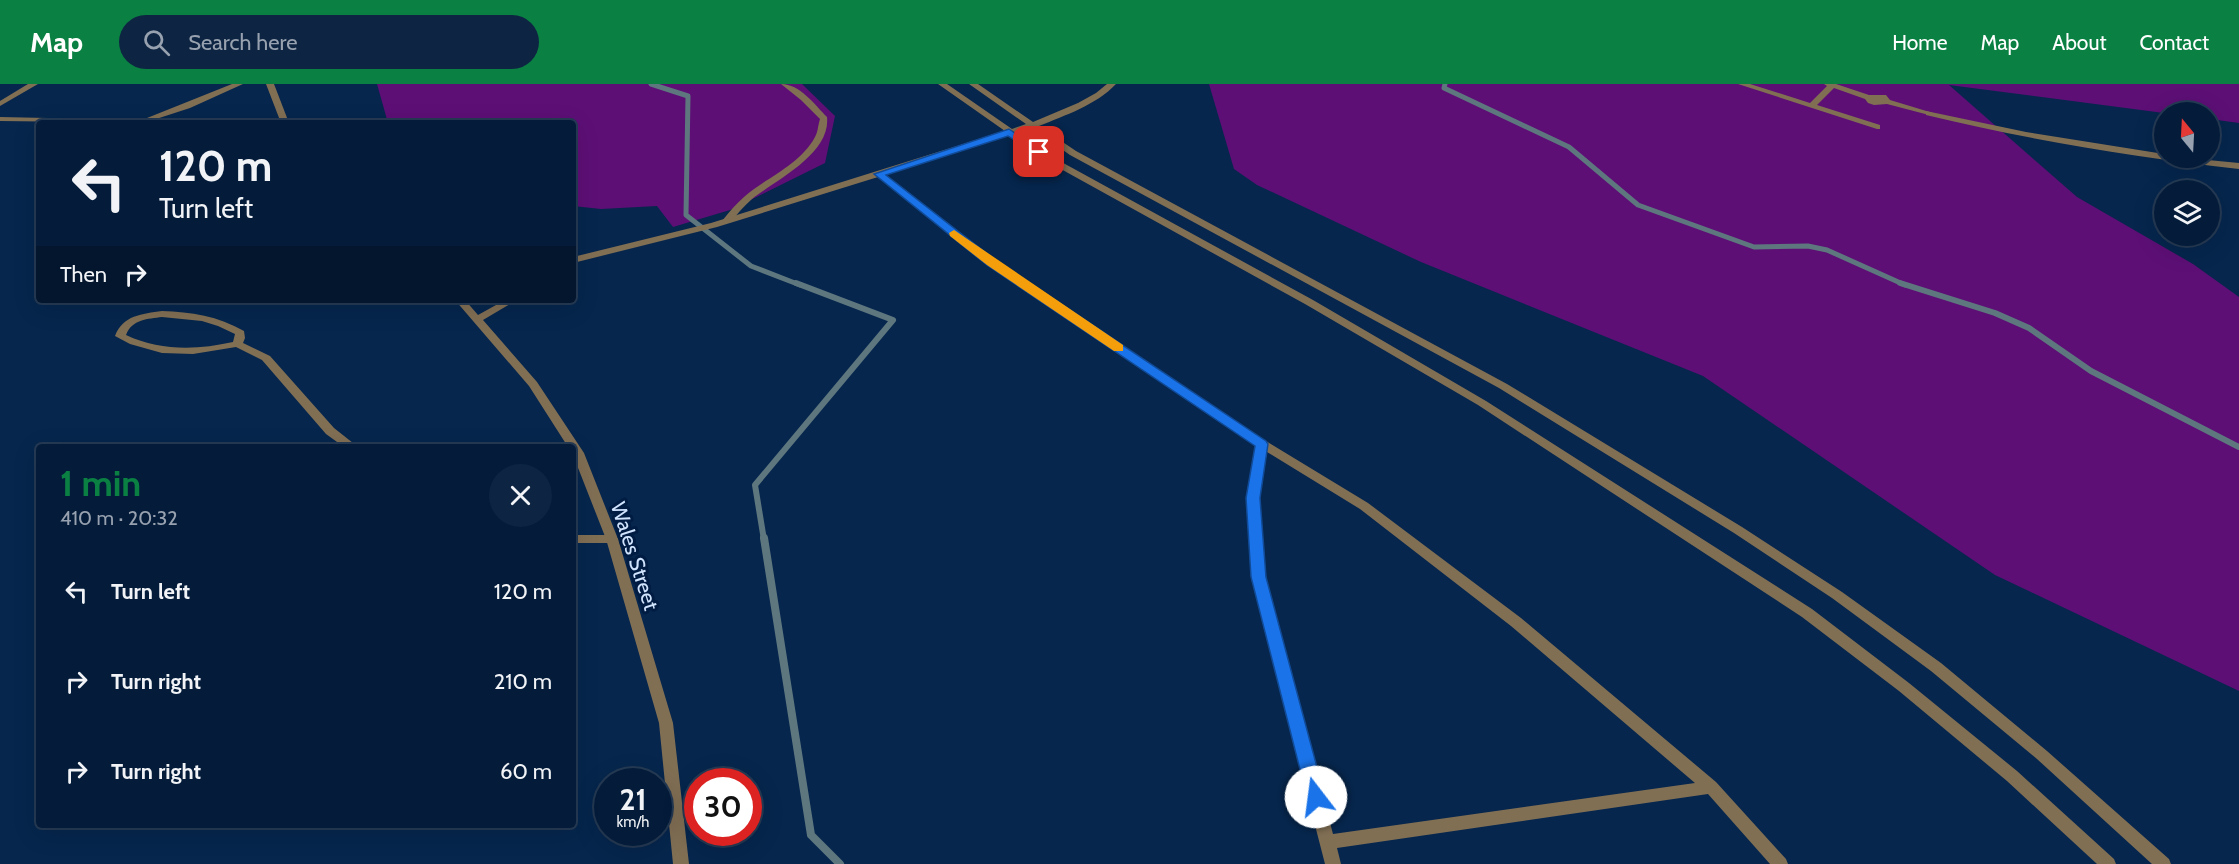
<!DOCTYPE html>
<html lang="en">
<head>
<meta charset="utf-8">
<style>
  :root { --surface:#041c3a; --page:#0d2542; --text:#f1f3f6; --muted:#97a1af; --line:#253a54; --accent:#0b8043 }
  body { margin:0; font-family:Cabin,sans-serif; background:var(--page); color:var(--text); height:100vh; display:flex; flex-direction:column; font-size:22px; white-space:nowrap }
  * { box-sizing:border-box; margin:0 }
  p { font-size:20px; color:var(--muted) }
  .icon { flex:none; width:33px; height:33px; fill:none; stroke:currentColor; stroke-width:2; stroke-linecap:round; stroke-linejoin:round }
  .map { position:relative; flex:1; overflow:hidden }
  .panel { position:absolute; left:36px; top:360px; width:540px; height:384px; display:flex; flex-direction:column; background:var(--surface); border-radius:6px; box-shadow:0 6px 24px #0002,0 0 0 2px var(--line) }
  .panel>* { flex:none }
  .guide { position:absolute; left:36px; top:36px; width:540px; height:183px; border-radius:6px; box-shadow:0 6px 24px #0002,0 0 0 2px var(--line); background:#041c3a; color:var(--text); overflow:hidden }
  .needle { width:39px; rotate:342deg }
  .tools { position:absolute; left:2154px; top:18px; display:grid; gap:12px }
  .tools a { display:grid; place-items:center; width:66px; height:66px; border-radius:50%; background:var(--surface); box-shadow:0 6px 24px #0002,0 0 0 2px var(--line); font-size:30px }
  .speed { position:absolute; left:594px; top:684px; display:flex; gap:12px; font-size:30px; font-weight:700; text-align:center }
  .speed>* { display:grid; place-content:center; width:78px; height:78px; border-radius:50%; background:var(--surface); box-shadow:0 6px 24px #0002,0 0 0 2px var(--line); line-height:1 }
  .speed small { font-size:15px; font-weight:400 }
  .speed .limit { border:9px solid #d22; background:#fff; color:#111 }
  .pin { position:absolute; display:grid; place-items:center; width:51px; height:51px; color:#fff; margin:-26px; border-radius:12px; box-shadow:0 3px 9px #0006 }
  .me { position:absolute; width:66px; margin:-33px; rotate:345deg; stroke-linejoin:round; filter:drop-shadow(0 0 4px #0008) }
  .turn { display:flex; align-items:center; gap:21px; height:126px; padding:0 24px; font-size:27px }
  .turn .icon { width:78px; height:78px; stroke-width:2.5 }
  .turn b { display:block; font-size:42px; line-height:51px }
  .then { display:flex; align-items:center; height:57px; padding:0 24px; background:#0003; gap:12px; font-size:22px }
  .round { display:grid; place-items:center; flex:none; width:63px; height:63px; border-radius:32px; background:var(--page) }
  .overview { display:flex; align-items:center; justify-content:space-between; height:102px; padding:0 24px }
  h1 { font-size:36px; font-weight:800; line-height:45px; color:var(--accent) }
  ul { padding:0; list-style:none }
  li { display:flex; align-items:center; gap:18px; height:90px; padding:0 24px }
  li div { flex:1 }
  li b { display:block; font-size:22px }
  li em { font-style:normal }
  header { display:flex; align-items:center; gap:36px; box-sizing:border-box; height:84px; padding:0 30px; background:var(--accent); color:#fff }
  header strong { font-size:28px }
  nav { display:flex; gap:33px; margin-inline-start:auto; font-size:21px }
  .search { width:420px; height:54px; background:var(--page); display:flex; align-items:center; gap:15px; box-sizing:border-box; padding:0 21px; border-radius:33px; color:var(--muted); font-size:22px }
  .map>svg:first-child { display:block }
  .green { fill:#5d0f75 }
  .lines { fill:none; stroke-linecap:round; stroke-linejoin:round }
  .stream-far2 { stroke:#5e777f; stroke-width:5 }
  .stream-far1 { stroke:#5e777f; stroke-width:6 }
  .stream { stroke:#5e777f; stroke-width:8 }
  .lane { fill:#816f54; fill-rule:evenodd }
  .street { fill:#816f54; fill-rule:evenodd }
  .route { fill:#1a73e8; stroke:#114b97; stroke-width:1.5 }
  .slow { fill:#f59e0b }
  .labels { text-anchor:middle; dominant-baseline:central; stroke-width:6; stroke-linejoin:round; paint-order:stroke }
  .street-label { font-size:21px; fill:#d1e4fe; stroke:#001c42 }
</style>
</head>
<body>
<header>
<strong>Map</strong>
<div class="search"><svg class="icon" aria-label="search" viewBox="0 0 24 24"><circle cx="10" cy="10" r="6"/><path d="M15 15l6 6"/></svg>Search here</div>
<nav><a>Home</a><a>Map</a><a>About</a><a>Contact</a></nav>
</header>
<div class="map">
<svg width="2239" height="780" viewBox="0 0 2239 780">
  <rect width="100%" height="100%" fill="#06264d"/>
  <g class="green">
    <path d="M377 0H802L835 32 825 79 730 126 673 143 657 122 601 125 573 122V39H388Z"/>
    <path d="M1209 0H2239V39L2210 35V28L2164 29 1949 1 2077 113 2193 180 2239 213V607L1995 491 1703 292 1421 178 1257 101 1234 85Z"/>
  </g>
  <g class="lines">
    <g class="stream-far2">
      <path d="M651 0 688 12 686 131 751 182 800 201"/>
      <path d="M1445 0 1444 4 1569 63 1638 121 1754 163 1808 162 1827 166 1905 201"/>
    </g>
    <g class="stream-far1">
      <path d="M1900 199 1995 229 2029 244 2091 287 2239 363"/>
      <path d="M764 456 755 401 893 236 796 199"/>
    </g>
    <path class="stream" d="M764 454 811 751 840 780"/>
    <g class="lane">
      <path d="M781 0C800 0 814 20 827 33 831 70 776 96 752 115 744 122 737 130 730 139H724L722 137C729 128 736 120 744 113 767 93 800 81 815 53 818 48 818 41 820 35L801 16Z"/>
      <path d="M1738 0H1750L1810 19 1827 2 1824 0H1836L1869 11H1886L1890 16 1933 29 1929 31 1887 20 1874 21 1868 19 1865 15 1834 4 1817 21 1880 41V45H1877Z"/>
      <path d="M162 227C191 228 218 232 244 247L245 254 243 259 270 272 334 344 358 363H344L326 350 262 276 236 263 193 270 162 269 130 260 115 252C123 231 142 230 162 227ZM162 233 202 237 218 242 235 250 233 258C197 266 160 267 126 251 132 235 148 235 162 233Z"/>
      <path d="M573 451H612L616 452 618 455 616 458 612 459H573Z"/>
    </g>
    <g class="street">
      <path d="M28 0H38L0 22V17Z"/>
      <path d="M232 0H243L190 24 153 36 162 37 166 39 0 37V33L142 36Z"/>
      <path d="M266 0H274L289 39H281Z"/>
      <path d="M938 0H947L1012 45 1026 40 969 0H978L1033 38 1078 19 1096 9 1107 0H1116C1096 21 1066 31 1039 42L1076 67 1507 300 1742 443 1842 508 1941 579 2047 667 2169 775 2171 780H2152L2037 675 1931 587 1832 514 1734 449 1499 304 1070 71 1031 44 1018 49 1056 75 1313 216 1486 317 1812 525 1909 599 2017 687 2114 775 2116 780H2097L2007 697 1899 607 1802 533 1478 321 1305 220 1050 79 1010 51 886 91 994 177 1266 357 1368 419 1521 534 1716 698 1786 775 1788 780H1770L1708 710 1337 764 1341 780H1325L1251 493 1247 414 1256 361 988 181 878 93 717 143 573 179V173L711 139 1005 47ZM1267 368 1360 425 1511 542 1695 699 1333 750 1265 493 1259 414Z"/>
      <path d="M1926 27 2026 48 2164 70V74H2187L2239 79V85C2134 73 2029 56 1926 31Z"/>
      <path d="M455 216H465L478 231 505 216H517L483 236 537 298 584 369 618 455 673 639 689 780H673L659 639 606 455 573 371V363H568L529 302Z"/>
    </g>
  </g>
  <path class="route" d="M1009 45 1043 68 1035 70 1008 52 886 91 995 176 1266 357 1268 360 1260 414 1266 493 1325 713 1322 719 1316 721 1310 719 1307 713 1251 493 1246 414 1255 362 987 181 874 90Z"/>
  <path class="slow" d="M954 146 1123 261V267H1114L987 181 950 152 949 149Z"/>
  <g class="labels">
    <g class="street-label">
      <text transform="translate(635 472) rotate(72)">Wales Street</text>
    </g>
  </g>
</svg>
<div class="tools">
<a><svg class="needle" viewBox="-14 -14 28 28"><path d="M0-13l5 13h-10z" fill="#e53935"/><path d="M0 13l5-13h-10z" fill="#97a1af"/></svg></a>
<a><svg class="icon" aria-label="layers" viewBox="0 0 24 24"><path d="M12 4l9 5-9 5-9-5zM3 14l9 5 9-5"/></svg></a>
</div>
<div class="speed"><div>21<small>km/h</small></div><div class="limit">30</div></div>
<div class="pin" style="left:1039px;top:68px;background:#d93025"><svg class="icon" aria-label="arrive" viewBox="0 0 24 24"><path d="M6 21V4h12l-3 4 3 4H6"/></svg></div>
<svg class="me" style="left:1316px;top:713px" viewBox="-20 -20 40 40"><circle r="19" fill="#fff"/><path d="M0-13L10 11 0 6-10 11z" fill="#1a73e8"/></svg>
<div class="guide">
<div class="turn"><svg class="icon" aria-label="left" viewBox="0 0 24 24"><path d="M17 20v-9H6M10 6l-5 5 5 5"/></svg><div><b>120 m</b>Turn left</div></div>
<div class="then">Then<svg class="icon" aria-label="right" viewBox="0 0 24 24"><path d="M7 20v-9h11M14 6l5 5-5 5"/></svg></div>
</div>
<section class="panel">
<div class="overview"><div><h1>1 min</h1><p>410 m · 20:32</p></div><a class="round"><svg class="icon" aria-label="close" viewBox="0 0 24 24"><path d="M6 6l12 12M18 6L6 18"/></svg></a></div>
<ul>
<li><svg class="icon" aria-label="left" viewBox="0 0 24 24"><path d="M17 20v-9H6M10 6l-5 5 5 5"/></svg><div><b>Turn left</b></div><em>120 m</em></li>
<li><svg class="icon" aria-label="right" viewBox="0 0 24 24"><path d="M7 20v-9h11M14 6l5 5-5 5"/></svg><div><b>Turn right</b></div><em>210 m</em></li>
<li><svg class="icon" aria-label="right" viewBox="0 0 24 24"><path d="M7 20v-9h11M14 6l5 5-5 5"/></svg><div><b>Turn right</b></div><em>60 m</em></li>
</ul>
</section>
</div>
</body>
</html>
